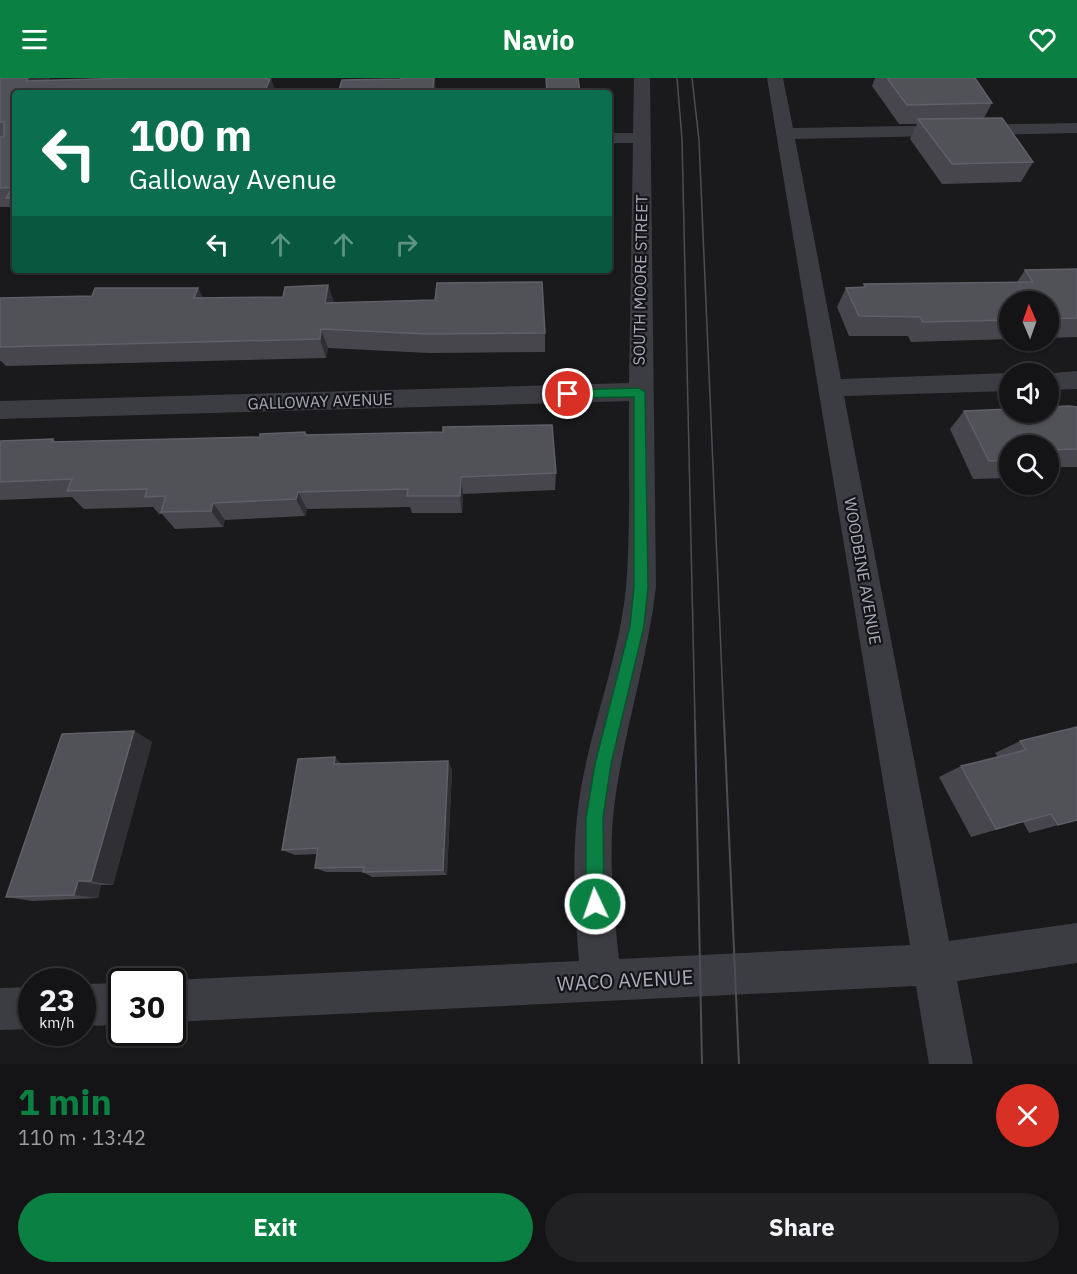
<!DOCTYPE html>
<html lang="en">
<head>
<meta charset="utf-8">
<style>
  :root { --surface:#141315; --page:#212022; --text:#f1f3f6; --muted:#9d9ea0; --line:#333234; --accent:#0b8043 }
  body { margin:0; font-family:"IBM Plex Sans",sans-serif; background:var(--page); color:var(--text); height:100vh; display:flex; flex-direction:column; font-size:22px; white-space:nowrap }
  * { box-sizing:border-box; margin:0 }
  p { font-size:20px; color:var(--muted) }
  .icon { flex:none; width:33px; height:33px; fill:none; stroke:currentColor; stroke-width:2; stroke-linecap:round; stroke-linejoin:round }
  .map { position:relative; height:986px; overflow:hidden }
  .side { display:flex; flex-direction:column; background:var(--surface); flex:1 }
  .side>* { flex:none }
  .top-card { position:absolute; left:12px; top:12px; width:600px; height:183px; border-radius:6px; box-shadow:0 2px 4px #0004,0 0 0 2px var(--line); background:#0b6e4f; color:#fff; overflow:hidden }
  .needle { width:39px; rotate:358deg }
  .tools { position:absolute; left:999px; top:213px; display:grid; gap:12px }
  .tools a { display:grid; place-items:center; width:60px; height:60px; border-radius:50%; background:var(--surface); box-shadow:0 2px 4px #0004,0 0 0 2px var(--line); font-size:30px }
  .speed { position:absolute; left:18px; top:890px; display:flex; gap:12px; font-size:30px; font-weight:700; text-align:center }
  .speed>* { display:grid; place-content:center; width:78px; height:78px; border-radius:50%; background:var(--surface); box-shadow:0 2px 4px #0004,0 0 0 2px var(--line); line-height:1 }
  .speed small { font-size:15px; font-weight:400 }
  .speed .limit { border:3px solid #111; border-radius:9px; background:#fff; color:#111 }
  .pin { position:absolute; display:grid; place-items:center; width:51px; height:51px; color:#fff; margin:-26px; border:3px solid #fff; border-radius:50%; box-shadow:0 2px 6px #0007 }
  .me { position:absolute; width:66px; margin:-33px; rotate:357deg; stroke-linejoin:round; filter:drop-shadow(0 0 4px #0008) }
  .turn { display:flex; align-items:center; gap:21px; height:126px; padding:0 18px; font-size:27px }
  .turn .icon { width:78px; height:78px; stroke-width:2.5 }
  .turn b { display:block; font-size:42px; line-height:51px }
  .lanes { display:flex; align-items:center; height:57px; padding:0 18px; background:#0003; justify-content:center; gap:30px; direction:ltr }
  .lanes .off { opacity:.35 }
  .round { display:grid; place-items:center; flex:none; width:63px; height:63px; border-radius:32px; background:var(--page) }
  .headline { display:flex; align-items:center; justify-content:space-between; height:102px; padding:0 18px }
  h1 { font-size:36px; font-weight:700; line-height:45px; color:var(--accent) }
  .primary-button { display:flex; gap:12px; margin-top:auto; padding:12px 18px }
  .primary-button a { flex:1; height:69px; border-radius:36px; background:var(--accent); color:#fff; font-size:24px; font-weight:700; line-height:69px; text-align:center }
  .primary-button a+a { background:var(--page); color:var(--text) }
  header { display:flex; justify-content:space-between; align-items:center; height:78px; padding:0 18px; background:var(--accent); color:#fff; font-size:27px; font-weight:700 }
  .map>svg:first-child { display:block }
  .lines { fill:none; stroke-linecap:round; stroke-linejoin:round }
  .street { fill:#3c3c43; fill-rule:evenodd }
  .tram-far1 { stroke:#4d4d56; stroke-width:1.5 }
  .tram { stroke:#4d4d56; stroke-width:2 }
  .wall { fill:#47464c }
  .shaded-wall { fill:#302f34 }
  .building { fill:#515158; stroke:#5f5f68; stroke-width:1.5 }
  .route { fill:#0b8043; stroke:#07532c; stroke-width:1.5 }
  .labels { text-anchor:middle; dominant-baseline:central; stroke-width:4.5; stroke-linejoin:round; paint-order:stroke }
  .street-label { font-size:16px; fill:#abacbc; stroke:#151417 }
  .near-street-label { font-size:20px; fill:#abacbc; stroke:#151417 }
</style>
</head>
<body>
<header><svg class="icon" aria-label="menu" viewBox="0 0 24 24"><path d="M4 6h16M4 12h16M4 18h16"/></svg>Navio<svg class="icon" aria-label="heart" viewBox="0 0 24 24"><path d="M12 20l-8-8c-3-5 5-10 8-4 3-6 11-1 8 4z"/></svg></header>
<div class="map">
<svg width="1077" height="986" viewBox="0 0 1077 986">
  <rect width="100%" height="100%" fill="#1a191c"/>
  <g class="lines">
    <g class="street">
      <path d="M634 0H650L656 509C647 587 621 661 613 739 609 787 614 834 619 881L910 867 767 0H783L793 50 1077 45V55L795 61 841 301 1010 295 1011 296 1010 313 844 318 949 863 1077 845V885L957 903 973 986H929L916 908 172 944V903H170L172 902 579 883C574 825 571 768 581 710 593 643 619 578 626 510 631 451 628 383 629 323L0 341V323L629 305 633 65H609V55H633Z"/>
      <path d="M1077 293V311L1048 312V296H1044Z"/>
      <path d="M122 905V947L82 948V906Z"/>
      <path d="M32 909V951L0 952V910Z"/>
    </g>
    <g class="tram-far1">
      <path d="M677 0 682 61 695 644"/>
      <path d="M692 0 699 62 724 644"/>
    </g>
    <g class="tram">
      <path d="M695 643 702 986"/>
      <path d="M724 643 739 986"/>
    </g>
  </g>
  <g class="wall">
    <path d="M0 0H50L49 2 130 0H271L275 15H15V133L12 129H0Z"/>
    <path d="M875 0H975L992 25 984 40 1033 84 1021 104 942 106 910 61 917 46H899L872 8Z"/>
    <path d="M1077 191V259L1048 260V224H1010V261L911 264 908 258H849L837 229 846 210 863 209 864 206 1017 204 1025 192Z"/>
    <path d="M328 207 334 225 545 255V274L429 275 328 270 326 280 6 288 1 283H0V220L92 218 198 210 203 220 283 219Z"/>
    <path d="M1077 329V389H1048V368H1010V400L973 401 950 351 964 333Z"/>
    <path d="M305 354 307 357 556 395 555 412 463 416 462 435H412L410 429 307 431 305 438 225 442 223 449 175 451 162 436H159L153 429 84 431 72 419 0 422V363L53 361 56 364 260 359Z"/>
    <path d="M134 653 152 664 113 807H101L98 820 33 823 6 819Z"/>
    <path d="M1020 663 1077 742 1029 755 1023 744 971 759 939 699 961 688 998 679 995 675Z"/>
    <path d="M335 679 341 686 448 683 452 692 447 797 372 799 363 794H326L315 790 317 776 295 777 282 772Z"/>
  </g>
  <g class="shaded-wall">
    <path d="M28 0H50L41 15 26 3Z"/>
    <path d="M268 0H271L275 15H264Z"/>
    <path d="M434 0H435L436 15H432Z"/>
    <path d="M328 207 334 226 325 225Z"/>
    <path d="M198 210 208 229 194 220Z"/>
    <path d="M321 251 328 270 326 280 320 261Z"/>
    <path d="M461 399 463 416 462 435 460 418Z"/>
    <path d="M298 414 307 431 305 438 296 421Z"/>
    <path d="M213 425 225 442 223 449 211 433Z"/>
    <path d="M134 653 152 664 113 807 91 803Z"/>
    <path d="M335 679 344 689 334 686Z"/>
    <path d="M448 683 452 692 447 797 443 792Z"/>
    <path d="M78 803 101 807 98 820 74 817Z"/>
  </g>
  <g class="building">
    <path d="M0 0H28L26 3 130 0H268V1H270L264 15H15V120H6L13 109 0 110V59H4V44H0Z"/>
    <path d="M401 0H434L432 15H338L342 2 401 1Z"/>
    <path d="M546 0H578L580 15H547Z"/>
    <path d="M887 0H975L992 25 907 27Z"/>
    <path d="M1002 40 1033 84 952 86 918 41Z"/>
    <path d="M1077 191V240L1048 241V224H1010V242L923 244 920 239 859 238 846 210 866 209 864 206 1033 204 1025 192Z"/>
    <path d="M542 204 545 255 426 256 321 251 320 261 0 269V220L92 218 95 210H198L194 220 283 219 285 209 328 207 325 225 435 222 437 205Z"/>
    <path d="M1069 328 1077 329V371L1048 372V368H1010V382L989 383 964 333 1010 331V334H1048V329Z"/>
    <path d="M552 347 556 395 461 399 460 418H407L408 411 298 414 296 421 213 425 211 433 161 434 166 418 145 419 147 411 67 413 72 401 0 404V363L53 361 52 364 260 359V356L305 354V357L443 354V349Z"/>
    <path d="M1077 649V742L1058 747 1051 736 996 751 961 688 1026 672 1020 663Z"/>
    <path d="M134 653 91 803H78L74 817 6 819 62 656Z"/>
    <path d="M335 679 334 686 448 683 443 792 363 794 364 789 315 790 318 770 282 772 298 681Z"/>
  </g>
  <path class="route" d="M639 310 645 314 648 509 644 548 611 686 603 740 604 826 601 833 595 835 589 833 586 826V740L595 686 630 548 634 509V319L568 320 563 316 568 312Z"/>
  <g class="labels">
    <g class="street-label">
      <text transform="translate(640 202) rotate(-89)">SOUTH MOORE STREET</text>
      <text transform="translate(320 323) rotate(-2)">GALLOWAY AVENUE</text>
      <text transform="translate(863 493) rotate(80)">WOODBINE AVENUE</text>
    </g>
    <g class="near-street-label">
      <text transform="translate(625 902) rotate(-3)">WACO AVENUE</text>
    </g>
  </g>
</svg>
<div class="tools">
<a><svg class="needle" viewBox="-14 -14 28 28"><path d="M0-13l5 13h-10z" fill="#e53935"/><path d="M0 13l5-13h-10z" fill="#9d9ea0"/></svg></a>
<a><svg class="icon" aria-label="sound" viewBox="0 0 24 24"><path d="M4 9h4l5-4v14l-5-4H4zM17 9q2 3 0 6"/></svg></a>
<a><svg class="icon" aria-label="search" viewBox="0 0 24 24"><circle cx="10" cy="10" r="6"/><path d="M15 15l6 6"/></svg></a>
</div>
<div class="speed"><div>23<small>km/h</small></div><div class="limit">30</div></div>
<div class="pin" style="left:568px;top:316px;background:#d93025"><svg class="icon" aria-label="arrive" viewBox="0 0 24 24"><path d="M6 21V4h12l-3 4 3 4H6"/></svg></div>
<svg class="me" style="left:595px;top:826px" viewBox="-20 -20 40 40"><circle r="17" fill="#0b8043" stroke="#fff" stroke-width="3"/><path d="M0-11L8 9 0 5-8 9z" fill="#fff"/></svg>
<div class="top-card">
<div class="turn"><svg class="icon" aria-label="left" viewBox="0 0 24 24"><path d="M17 20v-9H6M10 6l-5 5 5 5"/></svg><div><b>100 m</b>Galloway Avenue</div></div>
<div class="lanes"><svg class="icon" aria-label="left" viewBox="0 0 24 24"><path d="M17 20v-9H6M10 6l-5 5 5 5"/></svg><svg class="icon off" aria-label="ahead" viewBox="0 0 24 24"><path d="M12 20V5M6 11l6-6 6 6"/></svg><svg class="icon off" aria-label="ahead" viewBox="0 0 24 24"><path d="M12 20V5M6 11l6-6 6 6"/></svg><svg class="icon off" aria-label="right" viewBox="0 0 24 24"><path d="M7 20v-9h11M14 6l5 5-5 5"/></svg></div>
</div>
</div>
<section class="side">
<div class="headline"><div><h1>1 min</h1><p>110 m · 13:42</p></div><a class="round" style="background:#d93025;color:#fff"><svg class="icon" aria-label="close" viewBox="0 0 24 24"><path d="M6 6l12 12M18 6L6 18"/></svg></a></div>
<div class="primary-button"><a>Exit</a><a>Share</a></div>
</section>
</body>
</html>
